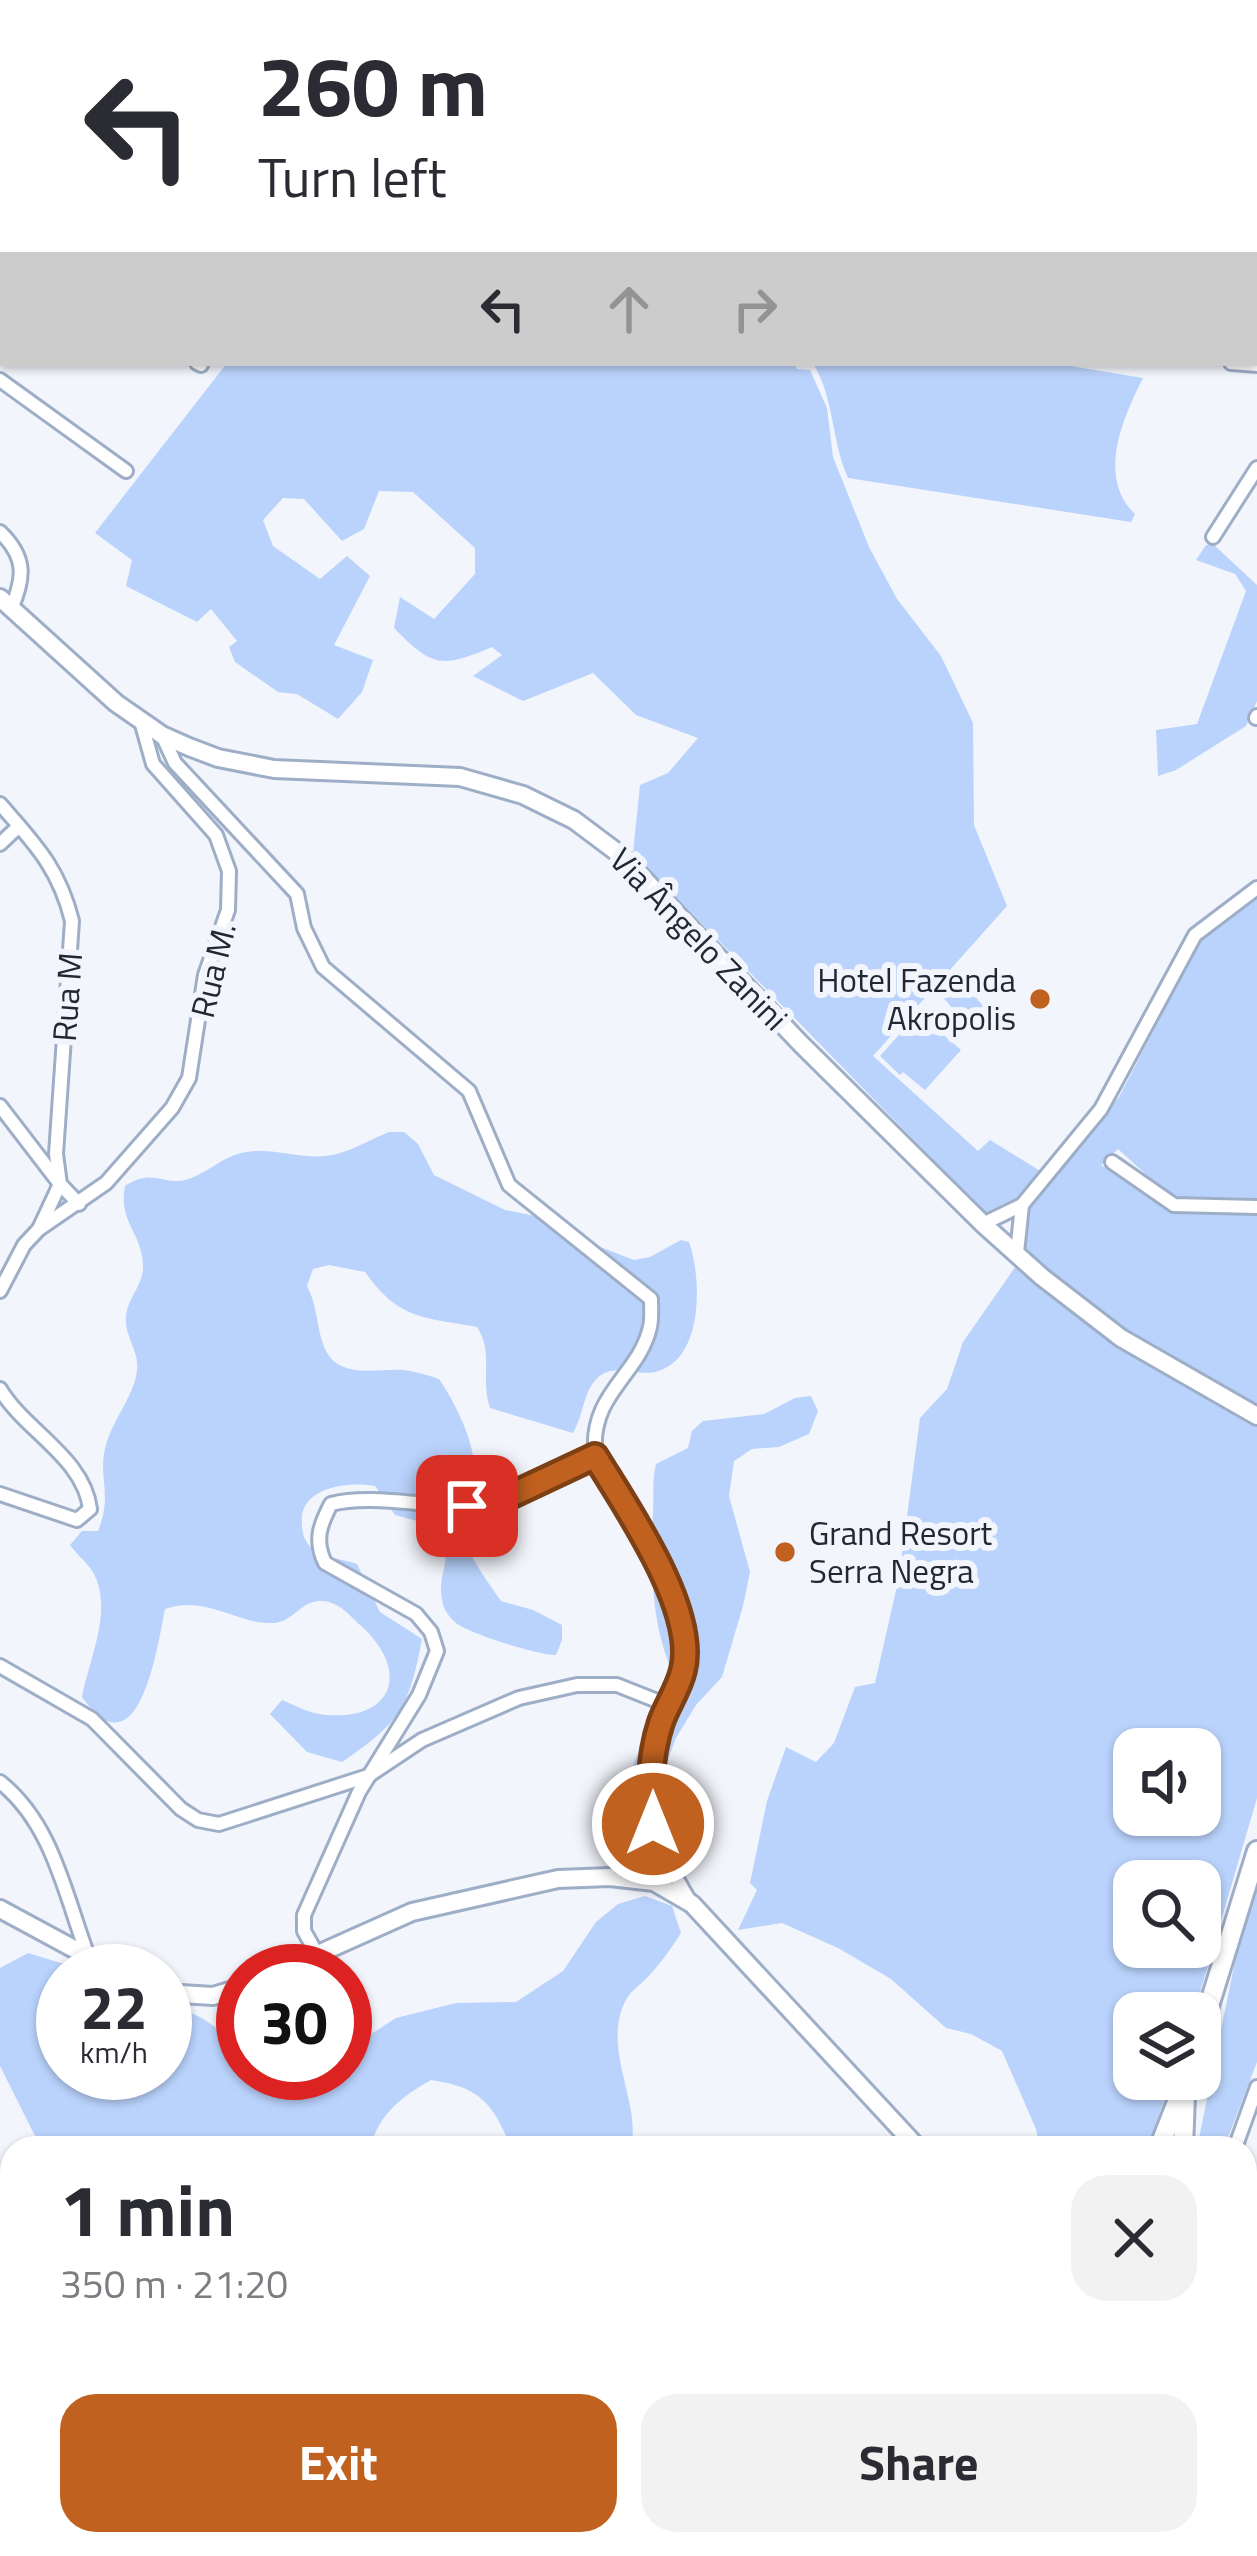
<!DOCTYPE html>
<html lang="en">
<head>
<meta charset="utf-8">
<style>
  :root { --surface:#fff; --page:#f2f2f3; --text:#2b2b33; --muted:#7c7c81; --accent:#c1611f }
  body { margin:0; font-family:"Titillium Web",sans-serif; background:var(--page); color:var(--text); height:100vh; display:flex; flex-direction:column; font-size:45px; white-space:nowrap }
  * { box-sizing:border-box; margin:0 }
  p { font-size:39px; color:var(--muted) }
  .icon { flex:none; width:66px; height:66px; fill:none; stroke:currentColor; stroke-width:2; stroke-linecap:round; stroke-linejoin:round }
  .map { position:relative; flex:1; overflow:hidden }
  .sheet { position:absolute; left:0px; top:2136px; width:1257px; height:420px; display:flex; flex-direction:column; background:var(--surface); border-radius:36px 36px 0 0; box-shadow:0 3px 9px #0004 }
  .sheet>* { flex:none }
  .hud { position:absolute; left:0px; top:0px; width:1257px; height:366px; box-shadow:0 3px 9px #0004; background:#fff; color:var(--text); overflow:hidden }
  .buttons { position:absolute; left:1113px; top:1728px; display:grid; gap:24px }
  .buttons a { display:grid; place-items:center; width:108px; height:108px; border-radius:24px; background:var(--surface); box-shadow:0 3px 9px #0004; font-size:60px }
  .speed { position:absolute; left:36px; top:1944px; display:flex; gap:24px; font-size:60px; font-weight:700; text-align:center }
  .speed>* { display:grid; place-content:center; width:156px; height:156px; border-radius:50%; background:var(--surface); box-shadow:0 3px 9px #0004; line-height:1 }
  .speed small { font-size:30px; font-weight:400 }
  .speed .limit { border:18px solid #d22; background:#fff; color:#111 }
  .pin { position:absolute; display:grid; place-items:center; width:102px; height:102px; color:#fff; margin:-51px; border-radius:24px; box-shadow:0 6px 18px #0006 }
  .me { position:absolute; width:132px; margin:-66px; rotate:0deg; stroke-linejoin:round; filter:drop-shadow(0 0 9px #0008) }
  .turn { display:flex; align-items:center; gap:42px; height:252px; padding:0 60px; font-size:54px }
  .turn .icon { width:156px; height:156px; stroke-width:2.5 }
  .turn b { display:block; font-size:84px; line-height:102px }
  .lanes { display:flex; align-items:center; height:114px; padding:0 60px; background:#0003; justify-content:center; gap:60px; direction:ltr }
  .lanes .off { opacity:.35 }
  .round { display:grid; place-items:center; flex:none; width:126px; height:126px; border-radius:36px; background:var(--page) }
  .head { display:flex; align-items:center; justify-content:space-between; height:204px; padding:0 60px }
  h1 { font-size:72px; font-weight:700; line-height:90px }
  .action { display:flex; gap:24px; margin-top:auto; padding:24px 60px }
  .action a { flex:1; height:138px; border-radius:36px; background:var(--accent); color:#fff; font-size:48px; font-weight:700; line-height:138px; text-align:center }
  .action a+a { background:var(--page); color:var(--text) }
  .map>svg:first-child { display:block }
  .green { fill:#bad3fc; fill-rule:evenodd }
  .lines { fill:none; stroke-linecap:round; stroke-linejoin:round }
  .street-casing { stroke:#9eaec7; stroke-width:18 }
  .secondary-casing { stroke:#9eaec7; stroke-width:22 }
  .primary-casing { stroke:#9eaec7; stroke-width:24 }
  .street { stroke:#fff; stroke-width:12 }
  .secondary { stroke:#fff; stroke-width:16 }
  .primary { stroke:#fff; stroke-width:18 }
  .route-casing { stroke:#7d3f14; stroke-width:30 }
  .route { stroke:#c1611f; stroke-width:21 }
  .poi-dot { fill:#c1611f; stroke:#f2f5fb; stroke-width:4.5 }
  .labels { text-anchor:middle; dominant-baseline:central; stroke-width:12; stroke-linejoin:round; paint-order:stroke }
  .street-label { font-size:33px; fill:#222832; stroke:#f2f5fb }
  .poi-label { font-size:33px; fill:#222832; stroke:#f2f5fb; text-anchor:end }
</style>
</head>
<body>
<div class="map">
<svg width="1257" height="2556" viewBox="0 0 1257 2556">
  <rect width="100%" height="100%" fill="#f2f5fb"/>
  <g class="green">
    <path d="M191 0H527L524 3Z"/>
    <path d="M227 363H794L797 369 810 370 827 408 833 457 869 547 897 599 941 656 973 723 974 825 1007 906 873 1056 978 1151 990 1140 1042 1172 1017 1202 988 1216 633 853 640 785 668 773 698 738 636 715 593 673 523 701 473 676 502 655 492 647C442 668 433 668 394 628L400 597 434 619 475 574V548L413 492 379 491 364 529 342 541 304 499 283 498 263 520 273 546 320 579 347 556 370 576 334 645 373 660 362 692 338 719 297 694 278 692 235 662 229 647 237 641 211 609 197 622 126 586 132 560 95 533Z"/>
    <path d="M813 363H1052L1143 378C1122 419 1097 478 1135 514L1131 522 848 478C831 440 835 400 813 363Z"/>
    <path d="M1213 544 1257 585V701L1246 726 1176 770 1158 776 1156 730 1197 724 1246 591 1235 574 1196 560 1206 545Z"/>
    <path d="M1257 896V1198L1178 1197 1165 1192 1118 1149 1101 1165 1168 1211 1257 1215V1405C1174 1360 1087 1319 1025 1246L1027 1206 1119 1097 1200 941 1214 926Z"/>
    <path d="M962 981 989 1013 970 1030 943 997Z"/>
    <path d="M915 1017 934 1035 939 1031 961 1050 925 1090 903 1072 900 1075 880 1056Z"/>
    <path d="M389 1132H404L418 1144 434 1175 505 1210 560 1221 587 1242 634 1260 650 1257 681 1240 689 1242C702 1278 704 1361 655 1372 637 1376 617 1364 601 1375 583 1388 584 1415 573 1433L490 1408C480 1380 494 1352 477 1327 423 1317 399 1320 365 1272L329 1265 313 1269 307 1286C318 1306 316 1329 325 1349 339 1380 378 1368 403 1370 415 1371 427 1375 439 1379 456 1404 478 1448 474 1477 472 1493 462 1508 462 1524 462 1549 487 1580 501 1601L533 1610 562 1625V1640L556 1655C538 1655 470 1634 456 1623 449 1617 443 1609 442 1599 437 1572 453 1565 441 1533L428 1524 395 1515 375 1486C349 1481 298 1487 302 1524 302 1534 305 1543 313 1549 324 1558 343 1559 357 1564L380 1612 422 1639C409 1708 400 1723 342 1762L307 1752 270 1714 282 1700C296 1706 311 1714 326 1715 397 1720 409 1668 360 1625 348 1614 339 1602 322 1601 300 1600 294 1622 273 1623 238 1625 206 1594 165 1609 158 1644 139 1778 82 1697 89 1659 113 1612 94 1574 89 1564 77 1555 70 1545L82 1531H98C113 1494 98 1478 105 1449 111 1421 133 1399 137 1371 140 1352 124 1336 126 1317 127 1298 144 1285 143 1265 142 1233 118 1222 125 1186 153 1167 164 1187 189 1179 207 1173 221 1158 241 1153 270 1146 298 1159 326 1156 347 1154 369 1140 389 1132Z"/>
    <path d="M1018 1263 1112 1342 1257 1422V1798L1194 2013H1134V2079H1172L1147 2148H1040L1036 2129 1002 2051 971 2034 946 2028 891 1979 838 1948 782 1923 738 1930 757 1890 750 1883 767 1801 786 1747 816 1762 834 1743 855 1687 875 1683 899 1577 920 1418 947 1389 963 1342ZM1134 1749H1200V1815H1134ZM1134 1881H1200V1947H1134Z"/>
    <path d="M811 1396 818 1411 809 1434 779 1447 752 1449 734 1461 729 1496 750 1572 743 1606 722 1677 696 1705 676 1738 658 1786 635 1789 629 1781C638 1742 661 1714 675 1677 650 1626 651 1567 653 1511 654 1494 652 1481 656 1464L688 1448 692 1431 703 1421 764 1414 795 1398Z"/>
    <path d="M1257 1853V2062L1224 2148H1197Z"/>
    <path d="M645 1896 672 1906 681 1933C671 1949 660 1964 647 1978 641 1984 631 1991 627 1998 599 2047 644 2107 630 2148H511C493 2103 480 2087 431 2080 401 2097 379 2114 370 2148H41L0 2066V1968L28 1953 87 1971H63V2073H165V2004C196 2010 242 2037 243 2073H252L270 2088C298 2085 317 2073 345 2073V2051L396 2018 456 2003 516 2002 563 1971 596 1922 618 1904Z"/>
    <path d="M1245 2332 1257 2359V2444L1245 2442Z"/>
  </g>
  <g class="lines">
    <g class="street-casing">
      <g id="street">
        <path d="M594 0 596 3"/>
        <path d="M728 0 732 3"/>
        <path d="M1122 0 1124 3"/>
        <path d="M131 3 132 0"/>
        <path d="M762 3 767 0"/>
        <path d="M1254 62H1257"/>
        <path d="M1254 163H1257"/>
        <path d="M0 225 3 228"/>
        <path d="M197 363 201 365"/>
        <path d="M1231 363 1257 365"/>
        <path d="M0 380 126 471"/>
        <path d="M0 532C26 557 25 577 11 609"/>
        <path d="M1213 537 1257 468"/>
        <path d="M1256 718 1257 716"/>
        <path d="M162 735 175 763 297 894 304 928 323 967 469 1091 509 1185 651 1299C651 1308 652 1319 650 1327 639 1375 591 1393 595 1451 596 1467 612 1485 621 1499 645 1539 676 1584 682 1632 687 1674 677 1683 663 1720 635 1791 653 1842 691 1903"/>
        <path d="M0 804C35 844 59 868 72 921L56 1154 60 1184 79 1204"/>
        <path d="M0 844 19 826"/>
        <path d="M0 1106 60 1184 39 1229"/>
        <path d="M1112 1162 1174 1205 1257 1207"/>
        <path d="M983 1224 1022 1205 1101 1109 1195 935 1257 888"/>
        <path d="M1017 1253 1022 1205"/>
        <path d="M0 1291 24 1245 39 1229 106 1183 172 1108 189 1078 205 975 228 910 229 871 216 835 153 764 141 721"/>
        <path d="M0 1389C25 1431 84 1458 90 1509L77 1520 0 1494"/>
        <path d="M0 1666 92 1719 181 1809 198 1820 219 1824 368 1776 422 1740 519 1698 577 1685H617L670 1706"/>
        <path d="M0 1782C53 1824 65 1895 88 1956"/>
        <path d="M317 1954 304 1931V1915L359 1792 419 1695 437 1651 431 1632 416 1614 325 1563C314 1540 320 1525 331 1504 369 1494 421 1506 463 1506 508 1505 555 1475 595 1456"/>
        <path d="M1235 2148 1257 2087"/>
        <path d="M1245 2312 1257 2339"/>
        <path d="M1245 2497 1257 2484"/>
        <path d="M1245 2534 1257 2542"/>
        <path d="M411 2544 426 2556"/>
        <path d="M122 2556 188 2544"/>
        <path d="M1215 2556 1216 2544"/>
      </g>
    </g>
    <g class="secondary-casing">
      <g id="secondary">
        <path d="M0 598 116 703 162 735 189 747 218 758 274 769 460 777 523 795 574 820 622 856 801 1044 983 1224 1042 1277 1121 1338 1257 1416"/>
        <path d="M0 1909 115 1971"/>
        <path d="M280 1971 412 1912 558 1879 610 1877 654 1882 692 1904 918 2148"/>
        <path d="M165 1993 213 1996 243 1987"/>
      </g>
    </g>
    <g class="primary-casing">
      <g id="primary">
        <path d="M1200 2035 1257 1851"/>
        <path d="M1159 2148 1186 2079"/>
        <path d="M1183 2148 1185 2096"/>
        <path d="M675 2556 700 2544"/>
        <path d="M707 2556 720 2544"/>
      </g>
    </g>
    <use href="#street" class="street"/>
    <use href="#secondary" class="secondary"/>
    <use href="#primary" class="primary"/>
  </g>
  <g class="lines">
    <g class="route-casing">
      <path id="route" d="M467 1506 510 1496 595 1456C626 1507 698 1610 683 1670 679 1688 667 1705 661 1722 650 1755 649 1791 653 1824"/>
    </g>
    <use href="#route" class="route"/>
  </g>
  <g class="poi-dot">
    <circle cx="1040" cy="999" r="12"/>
    <circle cx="785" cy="1552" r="12"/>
  </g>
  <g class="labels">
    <g class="street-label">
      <text transform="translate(699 939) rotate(46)">Via Ângelo Zanini</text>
      <text transform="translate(213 970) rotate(-76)">Rua M.</text>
      <text transform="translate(67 997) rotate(-86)">Rua M</text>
    </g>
    <g class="poi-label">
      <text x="1016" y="980">Hotel Fazenda<tspan x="1016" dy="38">Akropolis</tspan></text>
      <text x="809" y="1533" text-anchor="start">Grand Resort<tspan x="809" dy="38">Serra Negra</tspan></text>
    </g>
  </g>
</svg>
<div class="buttons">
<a><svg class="icon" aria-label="sound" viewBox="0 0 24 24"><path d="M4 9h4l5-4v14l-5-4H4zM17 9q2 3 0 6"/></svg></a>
<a><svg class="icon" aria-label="search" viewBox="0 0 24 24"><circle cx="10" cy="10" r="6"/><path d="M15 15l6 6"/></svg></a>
<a><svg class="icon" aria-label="layers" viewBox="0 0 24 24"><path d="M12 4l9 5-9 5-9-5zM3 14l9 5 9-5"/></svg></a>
</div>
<div class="speed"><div>22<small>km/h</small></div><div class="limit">30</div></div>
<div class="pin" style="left:467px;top:1506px;background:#d93025"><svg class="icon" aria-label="arrive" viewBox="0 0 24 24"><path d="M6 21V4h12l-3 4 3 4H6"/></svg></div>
<svg class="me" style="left:653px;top:1824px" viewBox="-20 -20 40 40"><circle r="17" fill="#c1611f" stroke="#fff" stroke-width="3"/><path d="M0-11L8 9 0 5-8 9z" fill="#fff"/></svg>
<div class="hud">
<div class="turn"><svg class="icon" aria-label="left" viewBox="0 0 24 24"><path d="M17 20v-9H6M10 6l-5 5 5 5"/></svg><div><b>260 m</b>Turn left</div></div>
<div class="lanes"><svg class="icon" aria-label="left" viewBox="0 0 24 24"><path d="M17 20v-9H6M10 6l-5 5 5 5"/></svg><svg class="icon off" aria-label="ahead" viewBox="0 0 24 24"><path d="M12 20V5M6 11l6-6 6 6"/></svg><svg class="icon off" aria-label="right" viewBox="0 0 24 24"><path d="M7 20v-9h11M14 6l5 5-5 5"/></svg></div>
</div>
<section class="sheet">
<div class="head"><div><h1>1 min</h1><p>350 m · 21:20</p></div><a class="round"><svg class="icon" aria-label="close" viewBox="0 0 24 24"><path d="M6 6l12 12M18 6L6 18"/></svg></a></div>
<div class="action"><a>Exit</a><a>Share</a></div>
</section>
</div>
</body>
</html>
